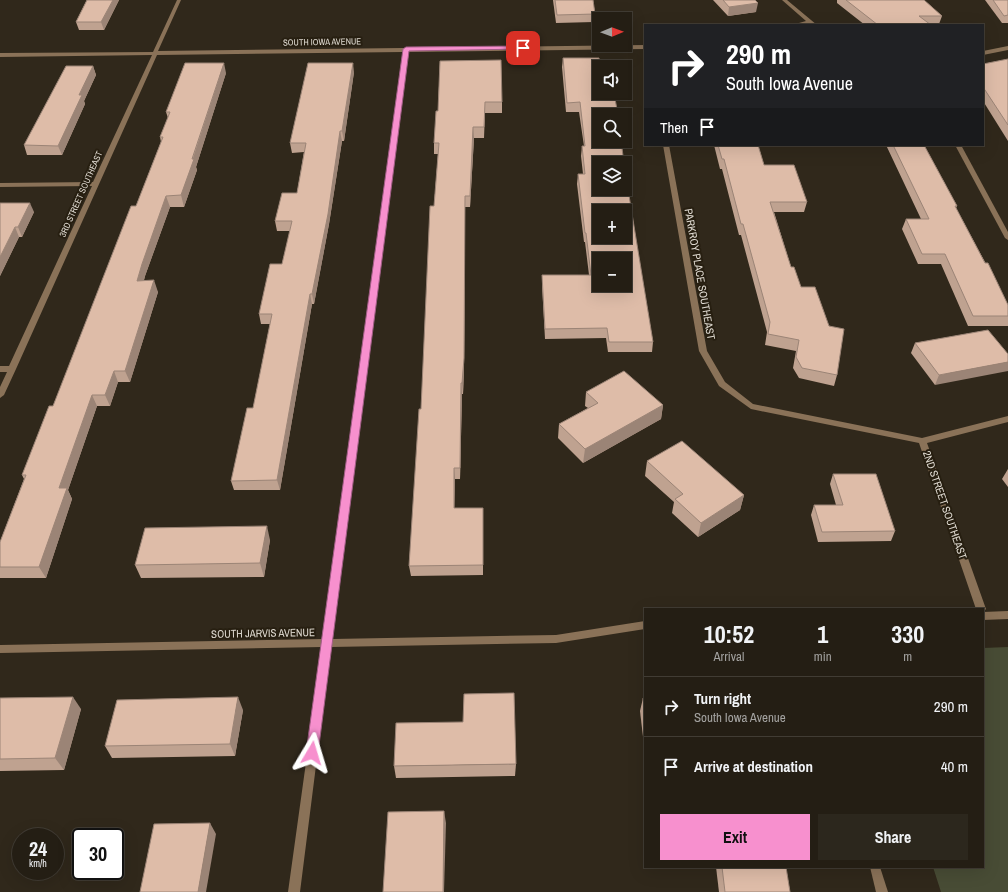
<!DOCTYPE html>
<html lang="en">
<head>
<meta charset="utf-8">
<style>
  :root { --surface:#241e14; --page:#2c271d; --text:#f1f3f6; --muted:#a3a2a0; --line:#413c34; --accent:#f790ce }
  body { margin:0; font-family:"Archivo Narrow",sans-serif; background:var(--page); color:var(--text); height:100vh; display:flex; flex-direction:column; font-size:15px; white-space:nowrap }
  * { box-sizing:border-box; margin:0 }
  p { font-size:13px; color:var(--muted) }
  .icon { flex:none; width:22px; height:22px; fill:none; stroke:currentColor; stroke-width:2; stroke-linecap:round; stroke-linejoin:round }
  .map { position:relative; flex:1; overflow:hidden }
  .drawer { position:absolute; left:644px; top:608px; width:340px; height:260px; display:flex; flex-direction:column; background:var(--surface); border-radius:0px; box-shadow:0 4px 16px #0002,0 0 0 1px var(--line) }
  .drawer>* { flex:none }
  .hud { position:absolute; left:644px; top:24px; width:340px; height:122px; border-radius:0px; box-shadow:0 4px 16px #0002,0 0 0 1px var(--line); background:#202124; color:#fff; overflow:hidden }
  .needle { width:26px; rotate:89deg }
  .controls { position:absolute; left:592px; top:12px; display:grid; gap:8px }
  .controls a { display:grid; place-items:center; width:40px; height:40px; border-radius:0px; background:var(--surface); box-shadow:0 4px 16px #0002,0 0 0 1px var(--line); font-size:20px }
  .speed { position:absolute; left:12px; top:828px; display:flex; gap:8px; font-size:20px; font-weight:700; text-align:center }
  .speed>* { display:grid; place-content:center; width:52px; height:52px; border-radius:50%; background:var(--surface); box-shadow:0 4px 16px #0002,0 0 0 1px var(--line); line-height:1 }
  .speed small { font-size:10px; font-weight:400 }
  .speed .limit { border:2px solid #111; border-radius:6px; background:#fff; color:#111 }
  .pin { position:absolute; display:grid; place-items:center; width:34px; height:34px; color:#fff; margin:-17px; border-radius:8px; box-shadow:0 2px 6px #0006 }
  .me { position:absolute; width:44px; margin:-22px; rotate:7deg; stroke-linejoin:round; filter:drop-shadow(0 0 3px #0008) }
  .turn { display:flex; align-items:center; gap:14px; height:84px; padding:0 16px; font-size:18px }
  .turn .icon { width:52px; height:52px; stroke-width:2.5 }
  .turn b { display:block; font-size:28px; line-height:34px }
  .then { display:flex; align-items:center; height:38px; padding:0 16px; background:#0003; gap:8px; font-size:15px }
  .eta { display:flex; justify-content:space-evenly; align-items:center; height:68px; text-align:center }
  .eta b { font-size:24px; font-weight:700; line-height:28px }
  .cta { display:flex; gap:8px; margin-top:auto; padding:8px 16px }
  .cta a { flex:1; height:46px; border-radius:0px; background:var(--accent); color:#111; font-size:16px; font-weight:700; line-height:46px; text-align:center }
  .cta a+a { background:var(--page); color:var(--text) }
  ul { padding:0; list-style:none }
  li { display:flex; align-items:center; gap:12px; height:60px; padding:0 16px; border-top:1px solid var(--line) }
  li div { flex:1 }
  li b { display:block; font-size:15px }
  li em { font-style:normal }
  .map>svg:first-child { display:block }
  .green { fill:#484c35 }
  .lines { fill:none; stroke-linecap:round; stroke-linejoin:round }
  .minor { fill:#8a7258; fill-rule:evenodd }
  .wall { fill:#bfa290 }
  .shaded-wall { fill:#9b8476 }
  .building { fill:#debca8; stroke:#9b8476; fill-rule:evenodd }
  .route { fill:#f790ce; stroke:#a15e86 }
  .labels { text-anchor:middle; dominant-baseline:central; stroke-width:4; stroke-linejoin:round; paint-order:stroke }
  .far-street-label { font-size:9px; fill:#dfdad1; stroke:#271f11 }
  .street-label { font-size:11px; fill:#dfdad1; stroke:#271f11 }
</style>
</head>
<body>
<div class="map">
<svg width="1008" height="892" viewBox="0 0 1008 892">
  <rect width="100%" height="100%" fill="#30281b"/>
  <path class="green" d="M1008 647V892H941L933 867H983V648Z"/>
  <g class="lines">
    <g class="minor">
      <path d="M177 0H181L158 51 645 45V49L408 52 332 639 556 635 645 621V629L556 643 331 647 300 892H288L322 647 0 653V645L323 639 403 52 157 55 16 369 4 395 0 398V387L7 372H0V366H9L92 186 0 187V183L93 182 152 55 0 57V53L153 52Z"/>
      <path d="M782 0H787L817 25H811L809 24 792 25 806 21Z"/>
      <path d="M1008 46V50L983 55V51Z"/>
      <path d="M663 145H669L707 351 725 382 753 404 922 438 1008 416V422L927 443 986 609 983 612 1008 611V619L983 620V609H976L919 443 751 409 719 386 699 351Z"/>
      <path d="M955 145H961L1008 232V240L1005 238Z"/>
      <path d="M870 867H880L888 892H876Z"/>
    </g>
  </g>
  <g class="wall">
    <path d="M87 0H119L104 30H79L76 22Z"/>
    <path d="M553 0H593L595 14 594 22 556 23Z"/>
    <path d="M713 0H755L756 12 728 16Z"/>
    <path d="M837 0H924L942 16 939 24H930L931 25H865L837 3Z"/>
    <path d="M985 0H1008V23H1002Z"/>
    <path d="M563 58 599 93 623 141 622 151 628 193 653 342 652 352H608L606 338 545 339 542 285V275H589L585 242H584L577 184 578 174H583L581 156 582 146H584L579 112H566L562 67Z"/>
    <path d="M1008 59V141L983 101V64Z"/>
    <path d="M440 61 502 102V113H485L484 138H474L470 207H465L464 370 463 394H462L460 479H455L454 508H483V575L411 576 409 566 421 409 434 206 438 154H434V143L438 111Z"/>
    <path d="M93 66 96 75 84 101 85 104 62 155H27L24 145Z"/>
    <path d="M354 72 344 141H342L329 224 314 304H312L280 490H234L231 481 253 408 270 324H261L259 314 282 264 290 231H277L275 221 297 193 304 152 292 153 290 143Z"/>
    <path d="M226 73 196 167 197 170 184 207H170L145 276 144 280 158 292 130 382H118L110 406H97L68 490 72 499 46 578H0V542L24 479 22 475 53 406 136 206 161 142 160 137 168 118 166 112Z"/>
    <path d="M714 145H758L764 165 807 202 804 212H774L791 267 801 287 837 375 834 386 799 378 793 368 796 351 765 345 767 332 741 235H739L722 169H720Z"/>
    <path d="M886 145H924L957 206 956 208 1008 305V326H968L941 264H918L902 229 906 219H921Z"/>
    <path d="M0 203 34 212 22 237H19L0 276Z"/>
    <path d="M988 330 935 385 911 353 915 343Z"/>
    <path d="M586 392 663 405 661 419 583 463 558 438 559 424 588 408 585 406Z"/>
    <path d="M647 461 744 495 740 510 698 537 672 513 674 502 645 476Z"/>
    <path d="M1008 469V487L1002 479Z"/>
    <path d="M833 474 895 531 891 541 818 542 811 515 814 505H836L830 484Z"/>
    <path d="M270 540 264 577 141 578 135 565Z"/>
    <path d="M0 698 81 709 64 770 0 771Z"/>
    <path d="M643 698H645V754L640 711Z"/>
    <path d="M243 710 235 756 112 758 105 746Z"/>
    <path d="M516 764 515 776 396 778 394 766Z"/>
    <path d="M716 867H786L790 892H719Z"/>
  </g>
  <g class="shaded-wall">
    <path d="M113 0H119L104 30 101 22Z"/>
    <path d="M758 3 756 12 728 16 729 7Z"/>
    <path d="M224 63 226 73 196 167 197 170 184 207 181 195Z"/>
    <path d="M353 63 354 72 344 141 342 131Z"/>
    <path d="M93 66 96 75 84 101 85 104 62 155 58 146 79 95Z"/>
    <path d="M473 127 474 138 470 207V196Z"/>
    <path d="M340 131 342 141 329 224 314 304 312 294Z"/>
    <path d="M166 196 170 207 145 276 141 292 137 281 142 264Z"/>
    <path d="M465 196 464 370 463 394 462 383Z"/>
    <path d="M30 203 34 212 22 237 18 227Z"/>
    <path d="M15 227 19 237 0 276V257Z"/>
    <path d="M154 280 158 292 130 382 125 371Z"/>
    <path d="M310 294 312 304 280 490 277 480Z"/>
    <path d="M1008 362V371L935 385 939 375Z"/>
    <path d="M114 371 118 382 110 406 105 395Z"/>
    <path d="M461 383 462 394 460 479V468Z"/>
    <path d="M92 395 97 406 68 490 72 499 46 578 39 567 59 488Z"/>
    <path d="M663 405 661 419 583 463 585 449Z"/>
    <path d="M454 468 455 479 454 519Z"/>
    <path d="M744 495 740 510 698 537 701 523Z"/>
    <path d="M267 526 270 540 264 577 260 563Z"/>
    <path d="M73 697 81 709 64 770 55 758Z"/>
    <path d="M238 697 243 710 235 756 230 744Z"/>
    <path d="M444 811 446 823 444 892H443Z"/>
    <path d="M210 823 216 834 206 892H198Z"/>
  </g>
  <g class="building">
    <path d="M87 0H113L101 22H76Z"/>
    <path d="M555 0H593L595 14 557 15Z"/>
    <path d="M723 0H755L758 3 729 7Z"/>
    <path d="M846 0H924L942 16H919L931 25H878Z"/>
    <path d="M993 0H1008V15L1004 16Z"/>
    <path d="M563 58H599L600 67H599V93H614L618 115H599V141H623H621L624 163H599V189H625V171L653 342H609L607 328 545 329 542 275H591L586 233H585L578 174H585L582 146H585L580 102 567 103ZM599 211H625V237H599ZM599 259H625V285H599Z"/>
    <path d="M1008 59V125L983 87V64Z"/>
    <path d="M501 60 502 102H485L484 127H473L470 196H465L464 358 462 383H461L460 468H454V508H483V565L409 566 419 409H421L430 206H434L439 143H434L436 111H438L440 61Z"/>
    <path d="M185 63H224L192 159H194L181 195 166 196 142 264 137 281 154 280 125 371H114L105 395H92L59 488H67L39 567H0V542L26 475H22L49 406H53L131 206H136L163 137H160L170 112H166Z"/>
    <path d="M308 63H353L342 131H340L328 214 312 294H310L277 480 231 481 247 408H253L272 314H259L270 264H282L292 221H275L282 193H297L306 143H290Z"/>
    <path d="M66 66H93L79 95H82L58 146 24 145Z"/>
    <path d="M718 145H758L764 165H794L807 202H770L791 267H794L801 287H815L829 326 844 329 837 375 802 368 796 357 799 340 768 334 770 322 743 224H741L724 159H722Z"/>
    <path d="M893 145H924L957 206H955L985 263H988L1008 305V316H973L945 254H922L906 219H929Z"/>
    <path d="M0 203H30L18 227H15L0 257Z"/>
    <path d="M988 330 1008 354V362L939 375 915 343Z"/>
    <path d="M624 371 663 405 585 449 559 424 598 403 586 392Z"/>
    <path d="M682 441 744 495 701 523 675 499 683 494 647 461Z"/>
    <path d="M833 474H876L895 531 822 532 814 505H843Z"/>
    <path d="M267 526 260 563 135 565 145 528Z"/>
    <path d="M514 693 516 764 394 766 396 723 463 722 464 694Z"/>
    <path d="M73 697 55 758 0 759V698Z"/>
    <path d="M238 697 230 744 105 746 117 700Z"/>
    <path d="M643 698H645V718Z"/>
    <path d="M444 811 443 892H383L388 812Z"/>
    <path d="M210 823 198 892H140L154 824Z"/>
    <path d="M722 867H786L790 892H725Z"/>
  </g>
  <path class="route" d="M523 46 525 47V49L409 51 318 753 316 756 312 758 308 756 306 753 403 49 406 47Z"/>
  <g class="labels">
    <g class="far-street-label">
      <text transform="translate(322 42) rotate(-1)">SOUTH IOWA AVENUE</text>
      <text transform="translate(81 194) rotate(-66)">3RD STREET SOUTHEAST</text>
    </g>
    <g class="street-label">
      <text transform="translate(700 274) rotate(80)">PARKROY PLACE SOUTHEAST</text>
      <text transform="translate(945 505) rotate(71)">2ND STREET SOUTHEAST</text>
      <text transform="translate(263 633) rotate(-1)">SOUTH JARVIS AVENUE</text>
    </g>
  </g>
</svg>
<div class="controls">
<a><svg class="needle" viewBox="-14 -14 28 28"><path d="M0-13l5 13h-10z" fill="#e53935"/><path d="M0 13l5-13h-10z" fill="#a3a2a0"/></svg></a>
<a><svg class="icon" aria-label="sound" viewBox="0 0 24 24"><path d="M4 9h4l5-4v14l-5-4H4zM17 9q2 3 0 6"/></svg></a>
<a><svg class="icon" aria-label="search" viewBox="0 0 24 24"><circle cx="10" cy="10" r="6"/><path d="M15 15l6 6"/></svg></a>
<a><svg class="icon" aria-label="layers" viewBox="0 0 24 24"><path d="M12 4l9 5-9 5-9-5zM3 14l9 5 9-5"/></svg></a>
<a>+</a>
<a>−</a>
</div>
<div class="speed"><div>24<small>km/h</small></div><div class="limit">30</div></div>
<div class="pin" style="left:523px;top:48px;background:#d93025"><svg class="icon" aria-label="arrive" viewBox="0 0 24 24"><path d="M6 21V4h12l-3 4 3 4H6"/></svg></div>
<svg class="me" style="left:312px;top:753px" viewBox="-20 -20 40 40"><path d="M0-17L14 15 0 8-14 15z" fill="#f790ce" stroke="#fff" stroke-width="4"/></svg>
<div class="hud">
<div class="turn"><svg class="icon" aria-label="right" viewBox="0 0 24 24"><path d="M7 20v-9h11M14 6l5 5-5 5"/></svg><div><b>290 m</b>South Iowa Avenue</div></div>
<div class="then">Then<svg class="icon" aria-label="arrive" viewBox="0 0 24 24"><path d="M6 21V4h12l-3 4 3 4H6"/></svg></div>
</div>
<section class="drawer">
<div class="eta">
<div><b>10:52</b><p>Arrival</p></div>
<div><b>1</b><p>min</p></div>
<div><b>330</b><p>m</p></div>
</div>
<ul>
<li><svg class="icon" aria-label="right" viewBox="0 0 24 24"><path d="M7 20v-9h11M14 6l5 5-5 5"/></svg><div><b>Turn right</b><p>South Iowa Avenue</p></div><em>290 m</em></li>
<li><svg class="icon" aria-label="arrive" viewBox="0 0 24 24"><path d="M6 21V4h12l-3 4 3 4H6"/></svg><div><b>Arrive at destination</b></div><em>40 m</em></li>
</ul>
<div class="cta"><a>Exit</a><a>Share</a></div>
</section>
</div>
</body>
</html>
